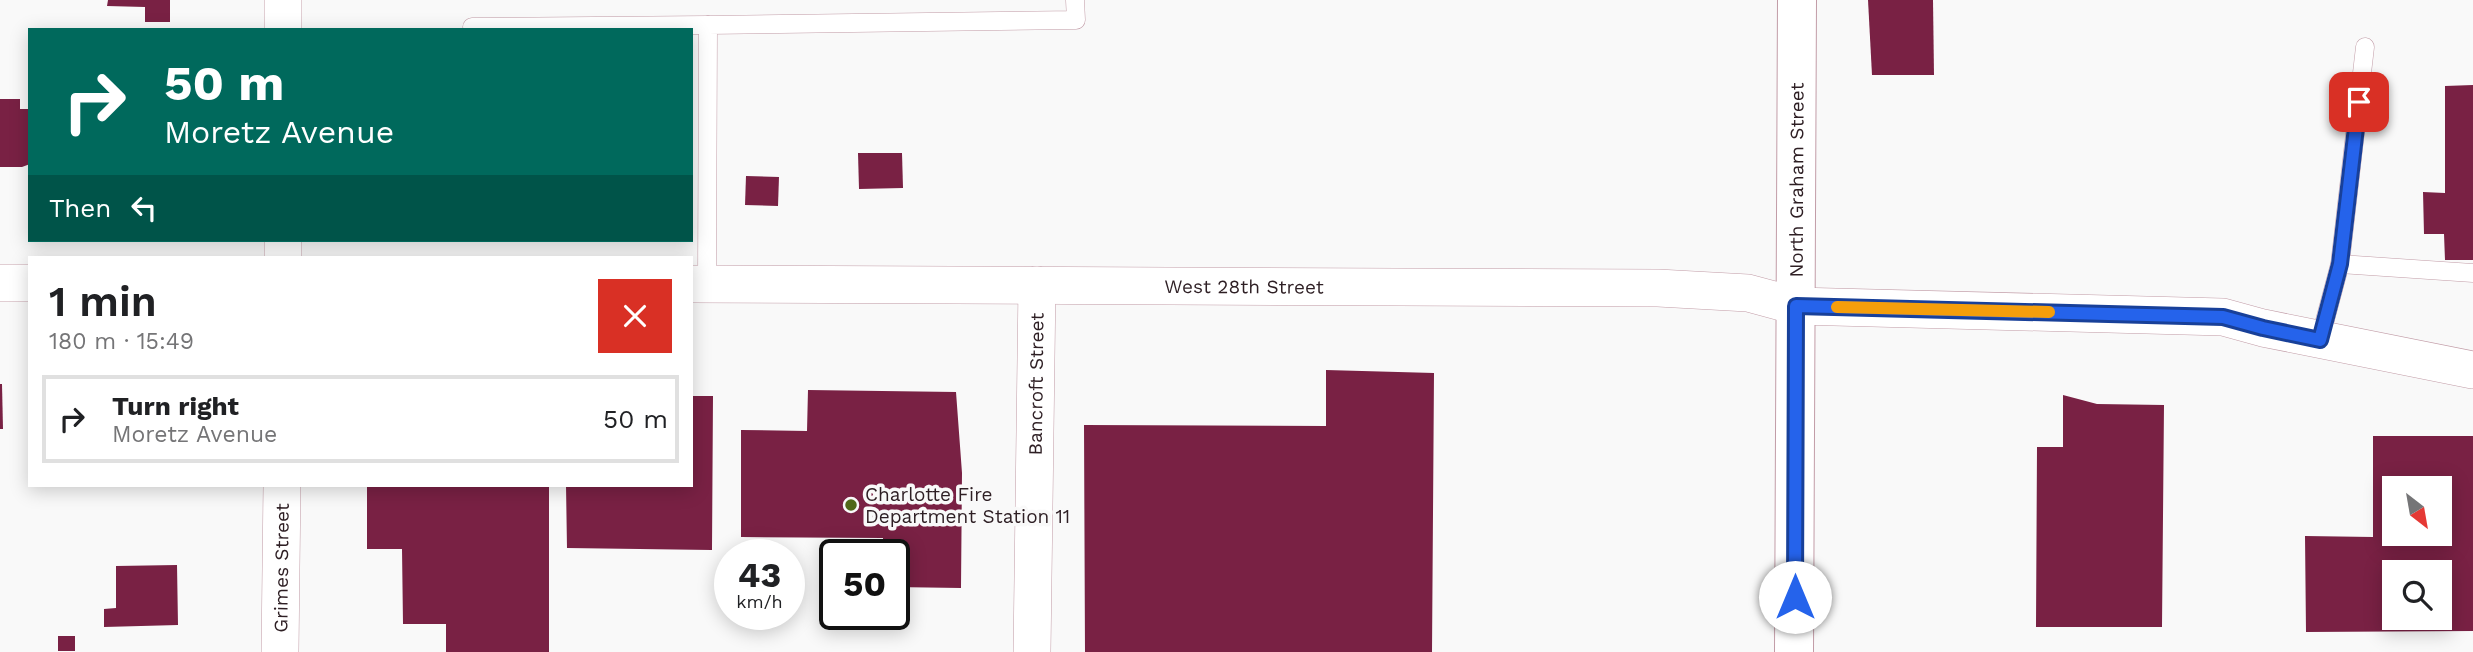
<!DOCTYPE html>
<html lang="en">
<head>
<meta charset="utf-8">
<style>
  :root { --surface:#fff; --page:#f6f6f6; --text:#202124; --muted:#757577; --line:#e0e0e0 }
  body { margin:0; font-family:"Work Sans",sans-serif; background:var(--page); color:var(--text); height:100vh; display:flex; flex-direction:column; font-size:26px; white-space:nowrap }
  * { box-sizing:border-box; margin:0 }
  p { font-size:23px; color:var(--muted) }
  .icon { flex:none; width:38px; height:38px; fill:none; stroke:currentColor; stroke-width:2; stroke-linecap:round; stroke-linejoin:round }
  .map { position:relative; flex:1; overflow:hidden }
  .panel { position:absolute; left:28px; top:256px; width:665px; height:231px; display:flex; flex-direction:column; background:var(--surface); border-radius:0px; box-shadow:0 4px 18px #0003 }
  .panel>* { flex:none }
  .hud { position:absolute; left:28px; top:28px; width:665px; height:214px; border-radius:0px; box-shadow:0 4px 18px #0003; background:#00695c; color:#fff; overflow:hidden }
  .needle { width:46px; rotate:149deg }
  .buttons { position:absolute; left:2382px; top:476px; display:grid; gap:14px }
  .buttons a { display:grid; place-items:center; width:70px; height:70px; border-radius:0px; background:var(--surface); box-shadow:0 4px 18px #0003; font-size:35px }
  .speed { position:absolute; left:714px; top:539px; display:flex; gap:14px; font-size:35px; font-weight:700; text-align:center }
  .speed>* { display:grid; place-content:center; width:91px; height:91px; border-radius:50%; background:var(--surface); box-shadow:0 4px 18px #0003; line-height:1 }
  .speed small { font-size:18px; font-weight:400 }
  .speed .limit { border:4px solid #111; border-radius:10px; background:#fff; color:#111 }
  .pin { position:absolute; display:grid; place-items:center; width:60px; height:60px; color:#fff; margin:-30px; border-radius:14px; box-shadow:0 4px 10px #0006 }
  .me { position:absolute; width:77px; margin:-38px; rotate:0deg; stroke-linejoin:round; filter:drop-shadow(0 0 5px #0008) }
  .turn { display:flex; align-items:center; gap:24px; height:147px; padding:0 21px; font-size:32px }
  .turn .icon { width:91px; height:91px; stroke-width:2.5 }
  .turn b { display:block; font-size:49px; line-height:60px }
  .then { display:flex; align-items:center; height:66px; padding:0 21px; background:#0003; gap:14px; font-size:26px }
  .round { display:grid; place-items:center; flex:none; width:74px; height:74px; border-radius:0px; background:var(--page) }
  .summary { display:flex; align-items:center; justify-content:space-between; height:119px; padding:0 21px }
  h1 { font-size:42px; font-weight:600; line-height:52px }
  ul { padding:0; list-style:none }
  li { display:flex; align-items:center; gap:21px; height:88px; margin:0 14px 10px; padding:0 7px; border:4px solid var(--line); border-radius:0px }
  li div { flex:1 }
  li b { display:block; font-size:26px }
  li em { font-style:normal }
  .map>svg:first-child { display:block }
  .building { fill:#792144; fill-rule:evenodd }
  .lines { fill:none; stroke-linecap:round; stroke-linejoin:round }
  .lane-casing { stroke:#c29ca7; stroke-width:19 }
  .street-casing { stroke:#c29ca7; stroke-width:38 }
  .secondary-casing { stroke:#c29ca7; stroke-width:40 }
  .lane { stroke:#fff; stroke-width:18 }
  .street { stroke:#fff; stroke-width:37 }
  .secondary { stroke:#fff; stroke-width:38 }
  .route-casing { stroke:#184099; stroke-width:18 }
  .route { stroke:#2563eb; stroke-width:12 }
  .slow { stroke:#f59e0b; stroke-width:12 }
  .poi-dot { fill:#506819; stroke:#f9f9f9; stroke-width:2.5 }
  .labels { text-anchor:middle; dominant-baseline:central; stroke-width:7; stroke-linejoin:round; paint-order:stroke }
  .street-label { font-size:19px; fill:#2e1f24; stroke:#f9f9f9 }
  .poi-label { font-size:19px; fill:#2e1f24; stroke:#f9f9f9; text-anchor:start }
</style>
</head>
<body>
<div class="map">
<svg width="2473" height="652" viewBox="0 0 2473 652">
  <rect width="100%" height="100%" fill="#f9f9f9"/>
  <g class="building">
    <path d="M108 0H170V22H145V7L107 6Z"/>
    <path d="M1868 0H1933L1934 75H1872Z"/>
    <path d="M2473 85V260H2445L2444 234H2424L2423 192 2445 193V86Z"/>
    <path d="M0 99H20V109H30V164L22 167H0Z"/>
    <path d="M858 153H902L903 188 859 189Z"/>
    <path d="M746 176 779 177 778 206 745 205Z"/>
    <path d="M1326 370 1434 373 1432 652H1085L1084 425 1326 426Z"/>
    <path d="M0 384H2L3 429H0Z"/>
    <path d="M808 390 956 392 962 473 961 588 894 587V555H883V538L741 537V430L807 431Z"/>
    <path d="M2063 395 2097 404 2164 405 2162 627H2036L2037 447H2063Z"/>
    <path d="M691 396H713L712 550 567 548 566 485H691Z"/>
    <path d="M2373 436H2473V631L2306 632 2305 536 2373 537ZM2394 488H2440V534H2394ZM2394 572H2440V618H2394Z"/>
    <path d="M367 485H549V652H446V624H403L402 549H367Z"/>
    <path d="M177 565 178 625 104 627V609L116 608V566Z"/>
    <rect x="58" y="636" width="17" height="15"/>
  </g>
  <g class="lines">
    <g class="lane-casing">
      <g id="lane">
        <path d="M472 27 708 25"/>
        <path d="M2340 264 2473 273"/>
        <path d="M707 284 708 25 1076 20 1075 0"/>
        <path d="M2320 339 2340 264 2365 47"/>
      </g>
    </g>
    <g class="street-casing">
      <g id="street">
        <path d="M283 0V30"/>
        <path d="M283 240V257"/>
        <path d="M0 283H30"/>
        <path id="s1" d="M691 284 1658 288 1748 293 1796 306 2223 317 2263 328 2473 370"/>
        <path id="s2" d="M280 652 282 485"/>
        <path id="s3" d="M1032 652 1037 285"/>
      </g>
    </g>
    <g class="secondary-casing">
      <g id="secondary">
        <path id="s4" d="M1794 652 1797 0"/>
      </g>
    </g>
    <use href="#lane" class="lane"/>
    <use href="#street" class="street"/>
    <use href="#secondary" class="secondary"/>
  </g>
  <g class="lines">
    <g class="route-casing">
      <path id="route" d="M1795 597 1796 306 2223 317 2263 328 2320 340 2340 264 2359 102"/>
    </g>
    <use href="#route" class="route"/>
    <path class="slow" d="M1837 307 2049 312"/>
  </g>
  <circle class="poi-dot" cx="851" cy="505" r="7"/>
  <g class="labels">
    <g class="street-label">
      <text stroke="none"><textPath href="#s4" startOffset="472">North Graham Street</textPath></text>
      <text stroke="none"><textPath href="#s1" startOffset="553">West 28th Street</textPath></text>
      <text stroke="none"><textPath href="#s3" startOffset="268">Bancroft Street</textPath></text>
      <text stroke="none"><textPath href="#s2" startOffset="84">Grimes Street</textPath></text>
    </g>
    <g class="poi-label">
      <text x="865" y="494">Charlotte Fire<tspan x="865" dy="22">Department Station 11</tspan></text>
    </g>
  </g>
</svg>
<div class="buttons">
<a><svg class="needle" viewBox="-14 -14 28 28"><path d="M0-13l5 13h-10z" fill="#e53935"/><path d="M0 13l5-13h-10z" fill="#757577"/></svg></a>
<a><svg class="icon" aria-label="search" viewBox="0 0 24 24"><circle cx="10" cy="10" r="6"/><path d="M15 15l6 6"/></svg></a>
</div>
<div class="speed"><div>43<small>km/h</small></div><div class="limit">50</div></div>
<div class="pin" style="left:2359px;top:102px;background:#d93025"><svg class="icon" aria-label="arrive" viewBox="0 0 24 24"><path d="M6 21V4h12l-3 4 3 4H6"/></svg></div>
<svg class="me" style="left:1795px;top:597px" viewBox="-20 -20 40 40"><circle r="19" fill="#fff"/><path d="M0-13L10 11 0 6-10 11z" fill="#2563eb"/></svg>
<div class="hud">
<div class="turn"><svg class="icon" aria-label="right" viewBox="0 0 24 24"><path d="M7 20v-9h11M14 6l5 5-5 5"/></svg><div><b>50 m</b>Moretz Avenue</div></div>
<div class="then">Then<svg class="icon" aria-label="left" viewBox="0 0 24 24"><path d="M17 20v-9H6M10 6l-5 5 5 5"/></svg></div>
</div>
<section class="panel">
<div class="summary"><div><h1>1 min</h1><p>180 m · 15:49</p></div><a class="round" style="background:#d93025;color:#fff"><svg class="icon" aria-label="close" viewBox="0 0 24 24"><path d="M6 6l12 12M18 6L6 18"/></svg></a></div>
<ul>
<li><svg class="icon" aria-label="right" viewBox="0 0 24 24"><path d="M7 20v-9h11M14 6l5 5-5 5"/></svg><div><b>Turn right</b><p>Moretz Avenue</p></div><em>50 m</em></li>
</ul>
</section>
</div>
</body>
</html>
